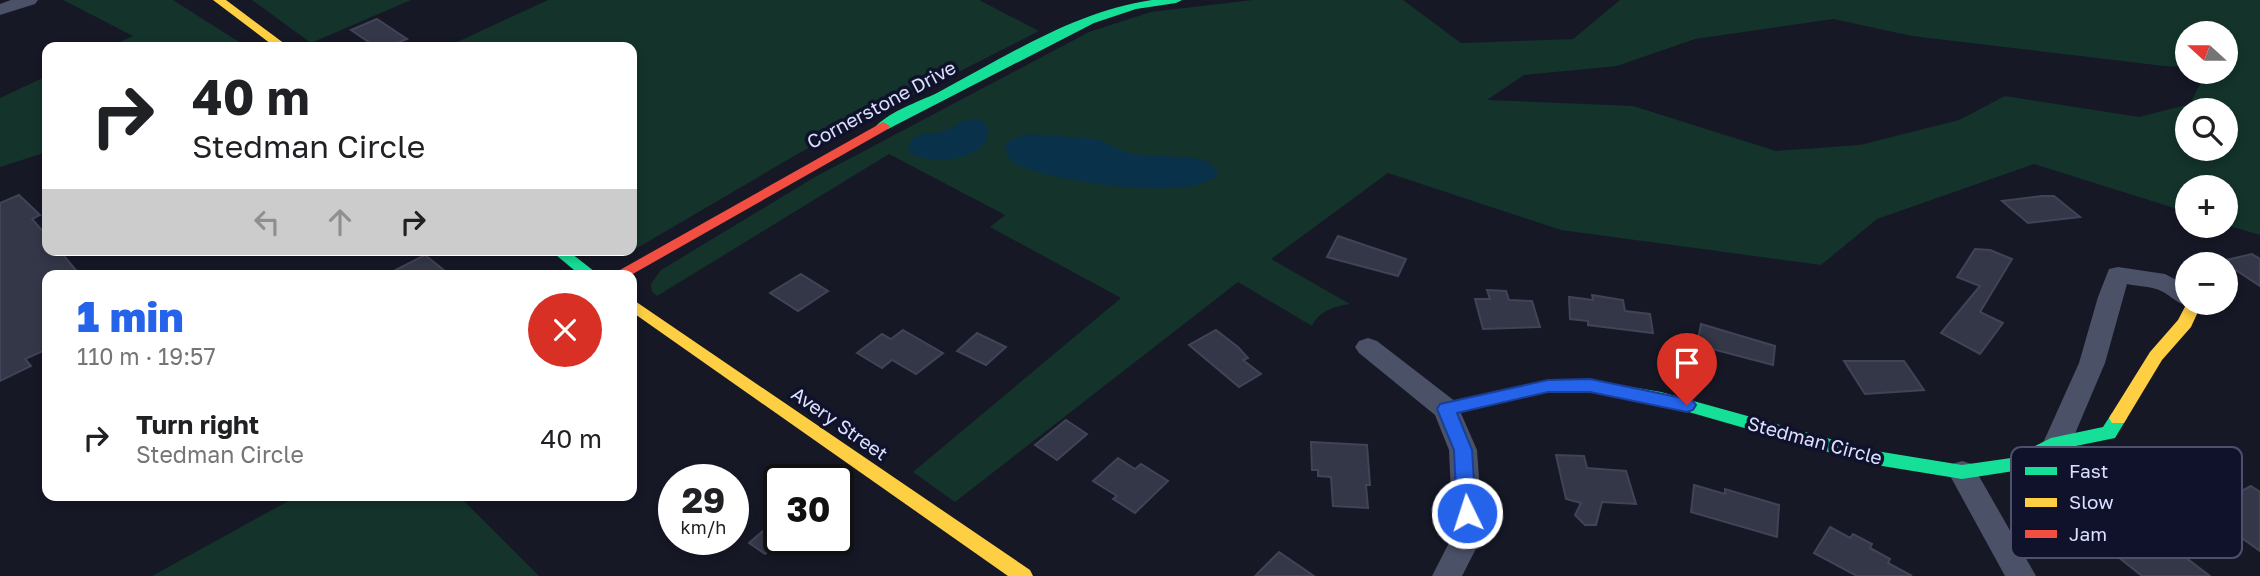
<!DOCTYPE html>
<html lang="en">
<head>
<meta charset="utf-8">
<style>
  :root { --surface:#fff; --page:#f6f6f6; --text:#202124; --muted:#757577; --accent:#2563eb }
  body { margin:0; font-family:"Golos Text",sans-serif; background:var(--page); color:var(--text); height:100vh; display:flex; flex-direction:column; font-size:26px; white-space:nowrap }
  * { box-sizing:border-box; margin:0 }
  p { font-size:23px; color:var(--muted) }
  .icon { flex:none; width:38px; height:38px; fill:none; stroke:currentColor; stroke-width:2; stroke-linecap:round; stroke-linejoin:round }
  .map { position:relative; flex:1; overflow:hidden }
  .drawer { position:absolute; left:42px; top:270px; width:595px; height:231px; display:flex; flex-direction:column; background:var(--surface); border-radius:14px; box-shadow:0 4px 10px #0003 }
  .drawer>* { flex:none }
  .guide { position:absolute; left:42px; top:42px; width:595px; height:214px; border-radius:14px; box-shadow:0 4px 10px #0003; background:#fff; color:var(--text); overflow:hidden }
  .needle { width:46px; rotate:291deg }
  .controls { position:absolute; left:2175px; top:21px; display:grid; gap:14px }
  .controls a { display:grid; place-items:center; width:63px; height:63px; border-radius:50%; background:var(--surface); box-shadow:0 4px 10px #0003; font-size:35px }
  .speed { position:absolute; left:658px; top:464px; display:flex; gap:14px; font-size:35px; font-weight:700; text-align:center }
  .speed>* { display:grid; place-content:center; width:91px; height:91px; border-radius:50%; background:var(--surface); box-shadow:0 4px 10px #0003; line-height:1 }
  .speed small { font-size:18px; font-weight:400 }
  .speed .limit { border:4px solid #111; border-radius:10px; background:#fff; color:#111 }
  .pin { position:absolute; display:grid; place-items:center; width:60px; height:60px; color:#fff; margin:-72px -30px; border-radius:50% 50% 50% 0; rotate:-45deg; box-shadow:0 0 7px #0007 }
  .pin .icon { rotate:45deg }
  .me { position:absolute; width:77px; margin:-38px; rotate:356deg; stroke-linejoin:round; filter:drop-shadow(0 0 5px #0008) }
  .turn { display:flex; align-items:center; gap:24px; height:147px; padding:0 35px; font-size:32px }
  .turn .icon { width:91px; height:91px; stroke-width:2.5 }
  .turn b { display:block; font-size:49px; line-height:60px }
  .lanes { display:flex; align-items:center; height:66px; padding:0 35px; background:#0003; justify-content:center; gap:35px; direction:ltr }
  .lanes .off { opacity:.35 }
  .round { display:grid; place-items:center; flex:none; width:74px; height:74px; border-radius:37px; background:var(--page) }
  .summary { display:flex; align-items:center; justify-content:space-between; height:119px; padding:0 35px }
  h1 { font-size:42px; font-weight:800; line-height:52px; color:var(--accent) }
  ul { padding:0; list-style:none }
  li { display:flex; align-items:center; gap:21px; height:98px; padding:0 35px }
  li div { flex:1 }
  li b { display:block; font-size:26px }
  li em { font-style:normal }
  .map>svg:first-child { display:block }
  .green { fill:#13332b; fill-rule:evenodd }
  .water { fill:#093149 }
  .building { fill:#343747; stroke:#414358; stroke-width:2 }
  .lines { fill:none; stroke-linecap:round; stroke-linejoin:round }
  .street { fill:#4b5167; fill-rule:evenodd }
  .fast { fill:#16e098; fill-rule:evenodd }
  .slow { fill:#ffcf43; fill-rule:evenodd }
  .jam { fill:#f24e42; fill-rule:evenodd }
  .route { fill:#2563eb; stroke:#184099; stroke-width:2 }
  .labels { text-anchor:middle; dominant-baseline:central; stroke-width:7; stroke-linejoin:round; paint-order:stroke }
  .street-label { font-size:19px; fill:#dbe0ff; stroke:#10122c }
  .key { fill:#10122c; stroke:#4d506b; stroke-width:2 }
  .key-label { font-size:19px; fill:#dbe0ff }
</style>
</head>
<body>
<div class="map">
<svg width="2260" height="576" viewBox="0 0 2260 576">
  <rect width="100%" height="100%" fill="#161826"/>
  <g class="green">
    <path d="M63 0H173L247 47H109L133 36Z"/>
    <path d="M252 0H411L311 43Z"/>
    <path d="M548 0H979L1039 31 801 152 632 251 611 255 600 250H632V47H452L453 44Z"/>
    <path d="M1252 0H1403L1461 43 1573 39 1620 0H2260V235L2226 225V187H2188L2187 212 2034 164 1877 219 1821 265 1561 230 1388 173 1271 259 1350 304C1335 306 1319 311 1312 326L1238 282 955 502 913 472 1121 298 990 227 1005 215 889 154 657 296 652 292 651 284 661 270 815 177 1089 32 1151 12ZM1833 19 1912 36 2164 66 2187 67 2188 33H2226V68L2229 69 2201 82 2190 104 2139 117 2005 96 1959 120 1860 145 1776 151 1633 106 1487 100 1524 75 1617 66 1695 39ZM2188 110H2226V149H2188Z"/>
    <path d="M47 76V152L0 167V98Z"/>
    <path d="M299 495H458L539 576H152Z"/>
  </g>
  <g class="water">
    <path d="M968 119 980 120 988 127C992 162 928 167 908 151 911 128 931 136 947 130 954 127 960 122 968 119Z"/>
    <path d="M1029 134 1097 139 1130 154 1194 158 1210 163 1218 173C1199 205 1045 180 1016 164 1009 160 1006 153 1005 146L1013 138Z"/>
  </g>
  <g class="building">
    <path d="M377 19 407 39 386 47H376L351 30Z"/>
    <path d="M19 195 40 215 32 219 47 236V250H59L80 275H47V349L25 359 31 366 0 381V203Z"/>
    <path d="M2042 196H2054L2080 217 2028 223 2002 201Z"/>
    <path d="M1338 236 1406 259 1398 276 1327 257Z"/>
    <path d="M1975 249 1990 250 2012 259 1980 312 2003 323 1980 354 1941 333 1980 286 1957 277Z"/>
    <path d="M2252 254 2260 259V286L2222 261Z"/>
    <path d="M425 255 450 275H386Z"/>
    <path d="M801 274 828 291 798 311 770 293Z"/>
    <path d="M1487 290 1506 291 1509 300 1532 301 1540 327 1483 329 1475 299H1490Z"/>
    <path d="M1592 295 1623 300 1625 311 1650 314 1653 333 1588 325V321L1570 319 1569 297 1593 300Z"/>
    <path d="M1701 324 1775 346 1773 365 1697 345Z"/>
    <path d="M903 330 943 353 916 374 892 360 882 368 857 353 882 334 891 339Z"/>
    <path d="M1216 330 1238 347 1248 358 1243 360 1261 374 1239 387 1189 345Z"/>
    <path d="M977 333 1006 347 986 365 957 351Z"/>
    <path d="M1844 361H1904L1924 390 1865 394Z"/>
    <path d="M1066 420 1087 434 1057 460 1035 445Z"/>
    <path d="M1311 442 1367 445 1370 485H1366L1368 508 1333 506 1331 477 1318 476V470H1312Z"/>
    <path d="M1556 455 1584 456 1587 468 1626 471 1636 504 1602 502 1596 525H1585L1575 515 1581 503 1566 499Z"/>
    <path d="M1118 458 1135 469 1141 464 1168 481 1135 513 1113 499 1117 496 1093 481Z"/>
    <path d="M1694 485 1725 494V489L1779 505 1777 537 1691 512Z"/>
    <path d="M2251 486 2260 492V551L2194 504 2212 495 2222 501Z"/>
    <path d="M779 517V542L765 554 749 543Z"/>
    <path d="M2137 524 2158 540 2160 538 2210 576H2142L2103 545 2114 540 2110 537Z"/>
    <path d="M1830 527 1850 538 1853 534 1872 544 1870 548 1890 559 1888 563 1912 576H1857L1814 553Z"/>
    <path d="M1279 552 1314 576H1255Z"/>
  </g>
  <g class="lines">
    <g class="street">
      <path d="M11 0H38L35 4 0 15V4Z"/>
      <path d="M2118 267 2165 274 2188 286V303H2197C2179 311 2172 293 2156 289 2147 286 2136 286 2127 284L2105 363 2071 443 2067 450 2057 453 2047 450 2043 443 2079 363 2098 297 2109 269Z"/>
      <path d="M1368 338 1377 341 1456 402 1477 450 1483 535 1462 576H1432L1453 535 1449 450 1435 415 1359 353 1355 347 1359 341Z"/>
      <path d="M1962 461 1972 464 2036 576H2005L1948 472 1952 464Z"/>
    </g>
    <g class="fast">
      <path d="M1152 0H1182L1176 3 1136 9 1094 23 888 129H878L876 126C891 111 918 102 937 93 1005 57 1075 11 1152 0Z"/>
      <path d="M550 250H567L599 275H580Z"/>
      <path d="M1548 380H1590L1661 392 1870 450 1962 465 2011 458 2051 438 2103 427 2112 413H2124L2127 418 2115 438 2061 449 2014 471 1962 479 1870 464 1661 404 1590 392H1548L1446 415 1440 414 1437 409 1440 404 1446 403Z"/>
    </g>
    <g class="slow">
      <path d="M213 0H226L289 47H275Z"/>
      <path d="M632 299 1030 570 1033 576H1008L632 312Z"/>
      <path d="M2188 301V303H2202L2191 327 2162 360 2124 423H2112L2109 418 2112 413 2150 352 2178 320Z"/>
    </g>
    <path class="jam" d="M883 122 890 126 888 129 631 275H611Z"/>
  </g>
  <path class="route" d="M1590 379 1687 399 1693 401 1696 405 1693 410 1687 412 1590 392H1548L1457 413 1472 450 1476 513 1474 519 1467 521 1460 519 1457 513 1454 450 1437 409 1440 404 1548 380Z"/>
  <g class="labels">
    <g class="street-label">
      <text transform="translate(881 104) rotate(-28)">Cornerstone Drive</text>
      <text transform="translate(840 423) rotate(35)">Avery Street</text>
      <text transform="translate(1815 440) rotate(15)">Stedman Circle</text>
    </g>
  </g>
  <rect x="2011" y="447" width="231" height="111" rx="10" class="key"/>
  <rect x="2025" y="467" width="32" height="8" fill="#16e098"/>
  <rect x="2025" y="498" width="32" height="9" fill="#ffcf43"/>
  <rect x="2025" y="530" width="32" height="8" fill="#f24e42"/>
  <g class="key-label">
    <text x="2069" y="478">Fast</text>
    <text x="2069" y="509">Slow</text>
    <text x="2069" y="541">Jam</text>
  </g>
</svg>
<div class="controls">
<a><svg class="needle" viewBox="-14 -14 28 28"><path d="M0-13l5 13h-10z" fill="#e53935"/><path d="M0 13l5-13h-10z" fill="#757577"/></svg></a>
<a><svg class="icon" aria-label="search" viewBox="0 0 24 24"><circle cx="10" cy="10" r="6"/><path d="M15 15l6 6"/></svg></a>
<a>+</a>
<a>−</a>
</div>
<div class="speed"><div>29<small>km/h</small></div><div class="limit">30</div></div>
<div class="pin" style="left:1687px;top:405px;background:#d93025"><svg class="icon" aria-label="arrive" viewBox="0 0 24 24"><path d="M6 21V4h12l-3 4 3 4H6"/></svg></div>
<svg class="me" style="left:1467px;top:513px" viewBox="-20 -20 40 40"><circle r="17" fill="#2563eb" stroke="#fff" stroke-width="3"/><path d="M0-11L8 9 0 5-8 9z" fill="#fff"/></svg>
<div class="guide">
<div class="turn"><svg class="icon" aria-label="right" viewBox="0 0 24 24"><path d="M7 20v-9h11M14 6l5 5-5 5"/></svg><div><b>40 m</b>Stedman Circle</div></div>
<div class="lanes"><svg class="icon off" aria-label="left" viewBox="0 0 24 24"><path d="M17 20v-9H6M10 6l-5 5 5 5"/></svg><svg class="icon off" aria-label="ahead" viewBox="0 0 24 24"><path d="M12 20V5M6 11l6-6 6 6"/></svg><svg class="icon" aria-label="right" viewBox="0 0 24 24"><path d="M7 20v-9h11M14 6l5 5-5 5"/></svg></div>
</div>
<section class="drawer">
<div class="summary"><div><h1>1 min</h1><p>110 m · 19:57</p></div><a class="round" style="background:#d93025;color:#fff"><svg class="icon" aria-label="close" viewBox="0 0 24 24"><path d="M6 6l12 12M18 6L6 18"/></svg></a></div>
<ul>
<li><svg class="icon" aria-label="right" viewBox="0 0 24 24"><path d="M7 20v-9h11M14 6l5 5-5 5"/></svg><div><b>Turn right</b><p>Stedman Circle</p></div><em>40 m</em></li>
</ul>
</section>
</div>
</body>
</html>
